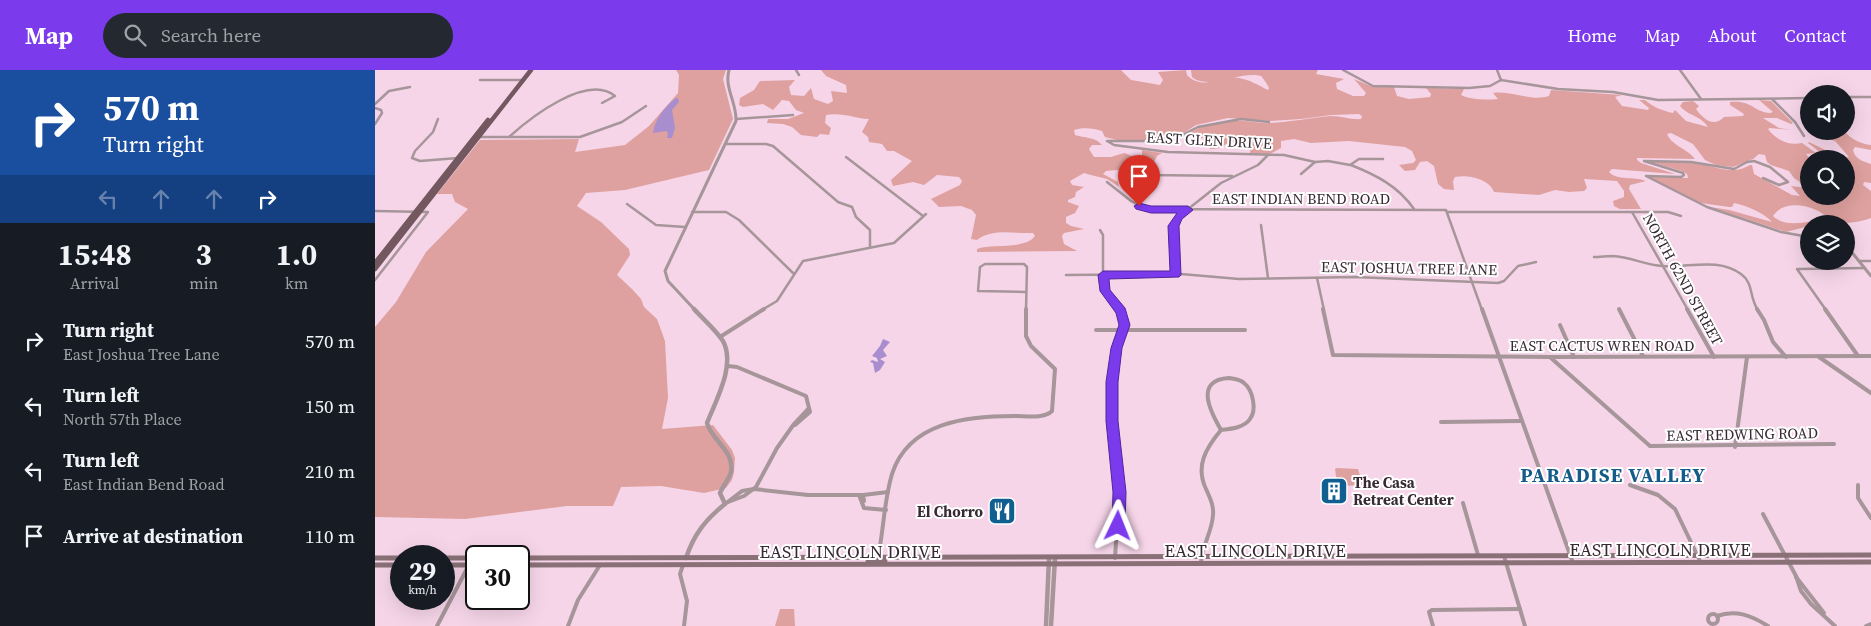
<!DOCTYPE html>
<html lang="en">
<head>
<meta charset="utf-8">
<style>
  :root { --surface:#171b24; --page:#242831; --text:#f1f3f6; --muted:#9ea1a6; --accent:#7c3aed }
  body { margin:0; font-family:"Source Serif 4",serif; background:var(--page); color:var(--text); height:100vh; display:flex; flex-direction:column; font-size:19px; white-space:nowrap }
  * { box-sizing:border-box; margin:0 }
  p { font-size:16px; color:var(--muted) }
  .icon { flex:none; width:28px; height:28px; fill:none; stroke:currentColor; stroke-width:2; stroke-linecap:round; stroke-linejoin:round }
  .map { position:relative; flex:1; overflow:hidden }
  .drawer { display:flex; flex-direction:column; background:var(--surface); width:375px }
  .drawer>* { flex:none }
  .hud { background:#1a4fa0; color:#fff; overflow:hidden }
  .controls { position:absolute; left:1425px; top:15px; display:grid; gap:10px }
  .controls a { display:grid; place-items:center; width:55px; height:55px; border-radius:50%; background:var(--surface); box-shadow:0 5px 20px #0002; font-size:25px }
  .speed { position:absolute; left:15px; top:475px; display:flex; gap:10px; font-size:25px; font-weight:700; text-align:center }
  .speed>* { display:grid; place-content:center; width:65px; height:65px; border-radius:50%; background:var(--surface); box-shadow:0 5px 20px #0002; line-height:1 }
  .speed small { font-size:12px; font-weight:400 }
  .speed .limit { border:2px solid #111; border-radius:8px; background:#fff; color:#111 }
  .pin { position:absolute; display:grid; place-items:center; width:42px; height:42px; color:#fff; margin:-51px -21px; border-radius:50% 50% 50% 0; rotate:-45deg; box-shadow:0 0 5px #0007 }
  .pin .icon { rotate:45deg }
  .me { position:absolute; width:55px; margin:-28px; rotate:2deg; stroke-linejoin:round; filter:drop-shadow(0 0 4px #0008) }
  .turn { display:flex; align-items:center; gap:18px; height:105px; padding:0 20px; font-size:22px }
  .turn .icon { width:65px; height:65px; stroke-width:2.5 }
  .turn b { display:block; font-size:35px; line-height:42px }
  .lanes { display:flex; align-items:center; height:48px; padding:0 20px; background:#0003; justify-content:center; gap:25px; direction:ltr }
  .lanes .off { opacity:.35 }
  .eta { display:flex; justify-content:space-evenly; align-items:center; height:85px; text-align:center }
  .eta b { font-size:30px; font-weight:700; line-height:35px }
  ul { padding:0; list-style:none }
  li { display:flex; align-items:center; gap:15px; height:65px; padding:0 20px }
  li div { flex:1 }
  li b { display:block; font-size:19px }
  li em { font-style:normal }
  header { display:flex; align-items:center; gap:30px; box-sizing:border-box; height:70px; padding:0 25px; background:var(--accent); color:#fff }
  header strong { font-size:24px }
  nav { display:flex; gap:28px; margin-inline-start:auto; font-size:18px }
  .search { width:350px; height:45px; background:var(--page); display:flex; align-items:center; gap:12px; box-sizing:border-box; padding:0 18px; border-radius:28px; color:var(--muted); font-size:19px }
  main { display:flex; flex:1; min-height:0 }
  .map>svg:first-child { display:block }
  .green { fill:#dea19f }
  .water { fill:#a88ecf }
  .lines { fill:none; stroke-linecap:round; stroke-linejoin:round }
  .minor-far1 { stroke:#a69599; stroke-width:2.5 }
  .minor { stroke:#a69599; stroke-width:4 }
  .tertiary-far1 { stroke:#a69599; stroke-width:3 }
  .tertiary { stroke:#a69599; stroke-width:4.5 }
  .secondary { stroke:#897177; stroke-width:5 }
  .primary { stroke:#74585f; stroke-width:4.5 }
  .route { fill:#7c3aed; stroke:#51269a }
  .labels { text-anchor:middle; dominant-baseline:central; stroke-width:4; stroke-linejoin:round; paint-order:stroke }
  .street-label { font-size:15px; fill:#372a32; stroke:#fff }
  .poi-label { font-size:15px; font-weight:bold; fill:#372a32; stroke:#fff; text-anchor:start }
  .near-street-label { font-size:18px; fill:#372a32; stroke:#fff }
  .district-label { font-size:20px; font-weight:bold; letter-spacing:1px; fill:#155b89; stroke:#fff }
</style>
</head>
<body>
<header>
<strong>Map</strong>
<div class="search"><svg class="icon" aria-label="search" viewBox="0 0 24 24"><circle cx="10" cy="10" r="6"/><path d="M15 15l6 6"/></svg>Search here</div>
<nav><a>Home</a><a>Map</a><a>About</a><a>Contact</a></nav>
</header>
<main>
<section class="drawer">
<div class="hud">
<div class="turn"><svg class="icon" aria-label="right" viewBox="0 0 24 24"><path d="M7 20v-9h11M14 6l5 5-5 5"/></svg><div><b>570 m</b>Turn right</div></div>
<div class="lanes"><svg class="icon off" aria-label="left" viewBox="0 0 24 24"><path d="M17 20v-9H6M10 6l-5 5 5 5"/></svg><svg class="icon off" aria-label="ahead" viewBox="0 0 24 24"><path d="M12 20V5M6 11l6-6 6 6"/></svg><svg class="icon off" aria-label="ahead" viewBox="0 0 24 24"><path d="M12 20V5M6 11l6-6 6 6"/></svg><svg class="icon" aria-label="right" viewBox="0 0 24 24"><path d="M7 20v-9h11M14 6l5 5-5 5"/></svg></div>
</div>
<div class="eta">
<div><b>15:48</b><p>Arrival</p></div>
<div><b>3</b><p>min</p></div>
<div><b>1.0</b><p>km</p></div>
</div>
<ul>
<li><svg class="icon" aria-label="right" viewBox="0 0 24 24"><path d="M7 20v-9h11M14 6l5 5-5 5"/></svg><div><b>Turn right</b><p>East Joshua Tree Lane</p></div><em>570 m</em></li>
<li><svg class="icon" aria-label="left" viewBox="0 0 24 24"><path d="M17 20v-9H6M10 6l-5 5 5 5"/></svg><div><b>Turn left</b><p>North 57th Place</p></div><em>150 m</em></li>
<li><svg class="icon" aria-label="left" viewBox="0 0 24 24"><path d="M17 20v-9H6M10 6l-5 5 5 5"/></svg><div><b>Turn left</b><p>East Indian Bend Road</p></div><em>210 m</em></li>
<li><svg class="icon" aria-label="arrive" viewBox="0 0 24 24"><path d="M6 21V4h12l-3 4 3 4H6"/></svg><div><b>Arrive at destination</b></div><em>110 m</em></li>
</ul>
</section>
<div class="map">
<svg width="1496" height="556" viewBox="0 0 1496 556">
  <rect width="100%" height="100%" fill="#f6d5e9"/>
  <g class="green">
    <path d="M301 0H351L348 9 358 49 334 100 250 120 211 123 202 136 226 152 254 179 255 185 242 205 257 219 266 229 269 237 282 249 290 271 293 328 287 359 338 355 357 380 360 388 359 402 357 410 351 418 329 423 286 416 246 417 238 436H192L90 449 0 447V257L21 232 51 182 93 139 80 132 77 124H62L105 70 204 69 200 82 250 75 274 56 303 23 304 5Z"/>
    <path d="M446 0H746L756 10 785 15 788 10 783 2 811 0 812 5C826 21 847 6 864 8 875 10 883 15 893 20L894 18C893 15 888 8 886 6 867 0 833 21 817 7L816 0H943L941 4 969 9 961 13 962 19 978 26H989L991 23 979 9 998 17H1019L1022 26 1034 29 1055 27 1056 24 1051 18 1089 19 1086 25C1097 30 1111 30 1123 29L1118 23C1136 20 1156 32 1174 26L1176 20 1247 25 1240 27 1247 36 1273 40 1274 38 1264 30H1270C1278 37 1288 41 1298 43L1300 40 1311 51 1333 57C1325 45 1313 46 1305 36L1308 32 1318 31 1324 36 1321 39C1328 49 1339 58 1349 47L1368 46 1369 44 1355 35V32C1378 30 1378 42 1395 43L1398 42 1384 30 1396 31 1418 53 1416 54 1402 48H1388L1404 58 1417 60 1395 58 1393 59C1401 70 1414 76 1427 73L1441 83 1431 84 1435 89 1434 126H1471V89H1454L1433 73 1434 72 1467 88 1474 87 1460 71 1435 64 1432 60 1446 63 1469 61C1476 69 1486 74 1496 75V80L1480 77 1478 80C1480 89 1487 91 1496 94V113L1489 112 1488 115 1496 121V148C1486 152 1471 154 1461 152 1455 151 1450 145 1445 142 1430 134 1408 131 1398 146 1410 158 1430 152 1444 150V153L1434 154V156L1411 162 1335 137 1354 140 1397 152C1388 142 1372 136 1359 133L1357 137H1354L1326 133 1275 108 1277 107 1313 108 1312 104 1307 101 1273 91C1287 92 1302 92 1317 93 1337 94 1356 107 1375 95H1377L1379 104 1417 125 1425 126 1416 116 1433 118 1419 108 1414 101 1396 95 1392 92 1390 85 1384 84 1378 89 1358 97 1341 95 1330 90 1318 74 1296 63 1292 64C1297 76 1313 79 1320 89L1262 88V90L1266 93 1300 104 1237 99 1234 102C1242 111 1259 106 1271 111L1255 115 1254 119 1266 139H1245L1239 136 1238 131 1249 127V121L1242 111 1209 109 1212 118 1209 121 1194 122 1180 120 1164 125 1119 122C1115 109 1092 104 1080 107L1078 111 1079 120 1069 119 1063 114 1059 96 1052 91 1045 92 1040 100 1030 101 1024 95 1038 93 1041 90 1037 81 1030 77 974 71 936 73 919 69 906 71V78L895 84 875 83 876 75C869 70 852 70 847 78L835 79 836 75 828 68H822L812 64C828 55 849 50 868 51 876 51 886 54 895 53 915 52 935 48 956 46 966 46 977 50 986 49L987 46 984 44 956 45 926 49 894 51 853 48 821 55 807 64 777 70 746 71 730 67 727 61C719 58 707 57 699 60L700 65C709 68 721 67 727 75H717L714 79 719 87H736L749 83C757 85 759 90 767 86V80L787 83 782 86 779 92 769 91 759 97H754L753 104 742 100 731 101 728 104 743 112 744 117 732 109 712 104 709 103 695 111 697 115 709 117 701 122 700 127 693 130V132L704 136 700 143 691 147V153L696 156 709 159 689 163 687 166 689 174 702 181 602 182V179C617 173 650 180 660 166L658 163C639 164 618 158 602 170L596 169 601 145 597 140 586 136 564 137 556 129 585 115 587 111 584 107 562 105 549 115 538 112 518 116 516 110 537 91 519 81H512L507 74 494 72 493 67 487 62 494 49C478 48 467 42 451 45L450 53 456 58 454 65 445 64 442 67 426 65 417 57 408 54 392 53 393 49H413L429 43 421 40 414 31 407 30 398 40 388 34 368 37 364 35 365 28 379 20 385 11 420 10 414 17 416 25 429 26 436 18 439 29 453 34 458 31 456 21 472 23 471 15 451 6Z"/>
    <path d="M962 398 983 399 988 415 968 416 962 413 960 399Z"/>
    <path d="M405 539H419L420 556H400Z"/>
  </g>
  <g class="water">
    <path d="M301 28H303L304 32 297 40 300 58 297 68H292L293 63 291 61 278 63C280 49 290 36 301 28Z"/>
    <path d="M508 269 515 272 508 280 512 286 505 289 510 292 505 300 500 303 498 293 495 292 497 290 503 292 502 288 497 286 505 276Z"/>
  </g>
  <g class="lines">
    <g class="minor-far1">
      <path d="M421 0 424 5"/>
      <path d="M968 0 998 16 1094 18 1115 16 1126 10"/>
      <path d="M1122 0 1126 10"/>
      <path d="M1305 0 1326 29"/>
      <path d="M105 10H149"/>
      <path d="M1126 10 1183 19 1238 22 1283 30 1434 28"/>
      <path d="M1471 27H1496"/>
      <path d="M1397 29 1420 52 1429 66"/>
      <path d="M0 34 14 21 35 17"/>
      <path d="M0 38 6 40 7 43 0 54"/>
      <path d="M63 49 58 62 40 81 37 88 45 91 83 88"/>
      <path d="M361 49 418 45"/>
      <path d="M894 52 866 49 823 57 807 65 781 71H732L739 75 793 82 909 85 940 92 953 91 975 95 984 89H1008"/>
      <path d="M102 67H205L247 52 271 36"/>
      <path d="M134 67C155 48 212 3 240 26L227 33"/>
      <path d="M350 74H391L398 76 463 132 477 137 481 147 495 160V177"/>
      <path d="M471 87 548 146"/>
      <path d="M976 95C1001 105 1023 116 1039 139"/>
      <path d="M758 101 775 105 857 106"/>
      <path d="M926 104 940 92"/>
      <path d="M1388 108 1404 115 1413 112 1395 97 1379 91 1372 92 1359 99 1316 92 1269 91 1308 103 1309 105 1306 107 1271 106 1332 137 1406 162 1434 167"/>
      <path d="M732 112 756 131 771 139 1071 140 1107 240"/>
      <path d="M252 134 281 155 310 157"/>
      <path d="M0 141 53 142 0 210"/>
      <path d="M317 142H351L364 150 418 203"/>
      <path d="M1072 142H1293L1306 146"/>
      <path d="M1257 142 1313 240"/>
      <path d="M886 155 893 208"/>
      <path d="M725 160 728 165V216L733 227 745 240"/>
      <path d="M1219 187C1225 187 1232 186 1238 186 1255 187 1271 195 1287 196 1313 198 1343 187 1366 204 1379 213 1374 228 1383 240"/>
      <path d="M1484 191H1496"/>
      <path d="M1422 199 1451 240"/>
      <path d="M1423 199 1490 198"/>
      <path d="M691 205 806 204 864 209 980 207 1123 213 1129 211 1143 196 1161 192"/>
      <path d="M801 205 798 156 803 147 846 113 883 95 893 85"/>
      <path d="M942 208 949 240"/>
      <path d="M650 222 603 221 605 197 610 194H649L652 197 651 240"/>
      <path d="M387 240 402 231 428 191 519 173 551 144"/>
    </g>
    <g class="minor">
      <path d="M948 239 958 285 1176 287 1496 286"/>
      <path d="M1107 239 1198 493"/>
      <path d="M1244 239 1268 286"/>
      <path d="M1312 239 1339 287"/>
      <path d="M1382 239 1389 250 1398 272 1411 287"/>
      <path d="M1450 239 1483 286"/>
      <path d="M1185 255 1199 287"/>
      <path d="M721 260H870"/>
      <path d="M345 267 389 239"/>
      <path d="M1444 287 1496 323"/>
      <path d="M1176 288 1275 376 1459 374"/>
      <path d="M353 296 362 297 431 326 435 342 420 355"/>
      <path d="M854 308C860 309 865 309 869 313 878 320 882 340 875 349 869 358 855 359 846 360 835 341 819 310 854 308Z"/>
      <path d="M1066 352 1146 351"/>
      <path d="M1360 377 1372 287"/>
      <path d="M1255 415 1283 425 1300 439 1326 493"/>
      <path d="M1483 415V428L1496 448"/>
      <path d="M484 425 489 438 511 440"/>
      <path d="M488 425 489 431"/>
      <path d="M353 432 369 426 381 417 402 378 419 354 433 339"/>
      <path d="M1088 433 1103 485"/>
      <path d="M350 434 367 421 379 419 433 425H488L513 422"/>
      <path d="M1388 444 1421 506 1426 521 1436 534 1460 556"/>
      <path d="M505 476C509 452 510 427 517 404 534 351 594 346 640 346 651 346 669 349 677 341L680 299 656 276 651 266V239"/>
      <path d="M1129 486 1150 556"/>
      <path d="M740 488 744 423 737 351V312L741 278 749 255 744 239"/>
      <path d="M826 494C826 477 837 463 838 445 839 436 835 428 831 419 820 396 831 378 846 360"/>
      <path d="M308 495 305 504 312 531 309 556"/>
      <path d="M1421 507 1449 543"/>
      <circle cx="1338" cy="549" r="5"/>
      <path d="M1342 546C1361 539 1377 546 1393 556"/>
      <path d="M62 556 97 489"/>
      <path d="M193 556 203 530 225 495"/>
      <path d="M1058 556 1054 542 1057 540 1145 539"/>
      <path d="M1491 556 1496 554"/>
    </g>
    <g class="tertiary-far1">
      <path d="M1471 175 1496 206"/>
      <path d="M320 240 293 211 290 201 361 51C362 33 349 18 354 0"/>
    </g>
    <g class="tertiary">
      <path d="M311 488C319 464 331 449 350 434L345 423C348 416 354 409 356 402 360 381 337 371 332 353 341 330 361 295 348 271 341 260 328 249 319 239"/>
      <path d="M671 556 674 488"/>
      <path d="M676 556 680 488"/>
    </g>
    <g class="secondary">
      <path d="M0 488H26"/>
      <path d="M69 488H101"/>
      <path d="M144 488 1496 485"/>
      <path d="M493 492 510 490"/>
      <path d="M0 495H26"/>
      <path d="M69 495H101"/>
      <path d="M144 495 1496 492"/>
    </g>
    <g class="primary">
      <path d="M0 193 113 50"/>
      <path d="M0 199 156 0"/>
    </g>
  </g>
  <path class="route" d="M764 133 776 136H813L818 140 807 149 804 156 806 205 804 207 734 209 735 220 750 238 755 255 747 278 743 312V351L751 422 750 456 748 460 743 462 739 460 737 456 738 422 731 351V312L736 278 744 255 741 243 725 221 723 205 728 201H795L793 156 802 143H776L761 139 759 136Z"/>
  <defs>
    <g id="building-square" transform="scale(1.4375)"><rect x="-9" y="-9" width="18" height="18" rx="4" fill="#0f5f91" stroke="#fff"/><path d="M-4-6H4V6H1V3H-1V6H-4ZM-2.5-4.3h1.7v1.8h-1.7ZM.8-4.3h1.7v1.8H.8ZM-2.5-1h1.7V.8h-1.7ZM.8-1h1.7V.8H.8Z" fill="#fff"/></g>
    <g id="restaurant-square" transform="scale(1.4375)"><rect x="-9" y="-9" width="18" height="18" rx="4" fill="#0f5f91" stroke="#fff"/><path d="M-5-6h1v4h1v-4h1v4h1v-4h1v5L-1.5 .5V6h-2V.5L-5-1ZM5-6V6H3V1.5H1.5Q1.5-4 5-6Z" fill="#fff"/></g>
  </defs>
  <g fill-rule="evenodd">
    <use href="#building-square" x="959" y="421"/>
    <use href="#restaurant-square" x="627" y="441"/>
  </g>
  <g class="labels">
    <g class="street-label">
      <text transform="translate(834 70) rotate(3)">EAST GLEN DRIVE</text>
      <text x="926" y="128">EAST INDIAN BEND ROAD</text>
      <text transform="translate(1034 198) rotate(1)">EAST JOSHUA TREE LANE</text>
      <text transform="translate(1308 209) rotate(61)">NORTH 62ND STREET</text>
      <text x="1227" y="275">EAST CACTUS WREN ROAD</text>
      <text transform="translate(1367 364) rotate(-1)">EAST REDWING ROAD</text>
    </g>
    <g class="poi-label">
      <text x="978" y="412">The Casa<tspan x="978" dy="17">Retreat Center</tspan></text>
      <text x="608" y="441" text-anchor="end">El Chorro</text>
    </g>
    <g class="near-street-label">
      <text x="1285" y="479">EAST LINCOLN DRIVE</text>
      <text x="880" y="480">EAST LINCOLN DRIVE</text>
      <text x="475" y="481">EAST LINCOLN DRIVE</text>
    </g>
    <g class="district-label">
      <text x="1238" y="405">PARADISE VALLEY</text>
    </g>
  </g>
</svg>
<div class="controls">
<a><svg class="icon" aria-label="sound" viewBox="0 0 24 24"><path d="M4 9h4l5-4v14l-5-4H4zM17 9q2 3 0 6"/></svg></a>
<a><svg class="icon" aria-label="search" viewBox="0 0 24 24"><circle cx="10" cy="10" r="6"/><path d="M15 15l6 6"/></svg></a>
<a><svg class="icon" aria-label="layers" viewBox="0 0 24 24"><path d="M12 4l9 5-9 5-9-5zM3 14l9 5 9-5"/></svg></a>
</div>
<div class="speed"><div>29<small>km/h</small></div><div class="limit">30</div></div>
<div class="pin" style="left:764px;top:136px;background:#d93025"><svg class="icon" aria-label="arrive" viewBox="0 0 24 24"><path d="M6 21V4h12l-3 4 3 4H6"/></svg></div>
<svg class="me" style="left:743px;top:456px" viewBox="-20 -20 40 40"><path d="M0-17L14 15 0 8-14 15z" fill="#7c3aed" stroke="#fff" stroke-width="4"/></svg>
</div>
</main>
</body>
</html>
